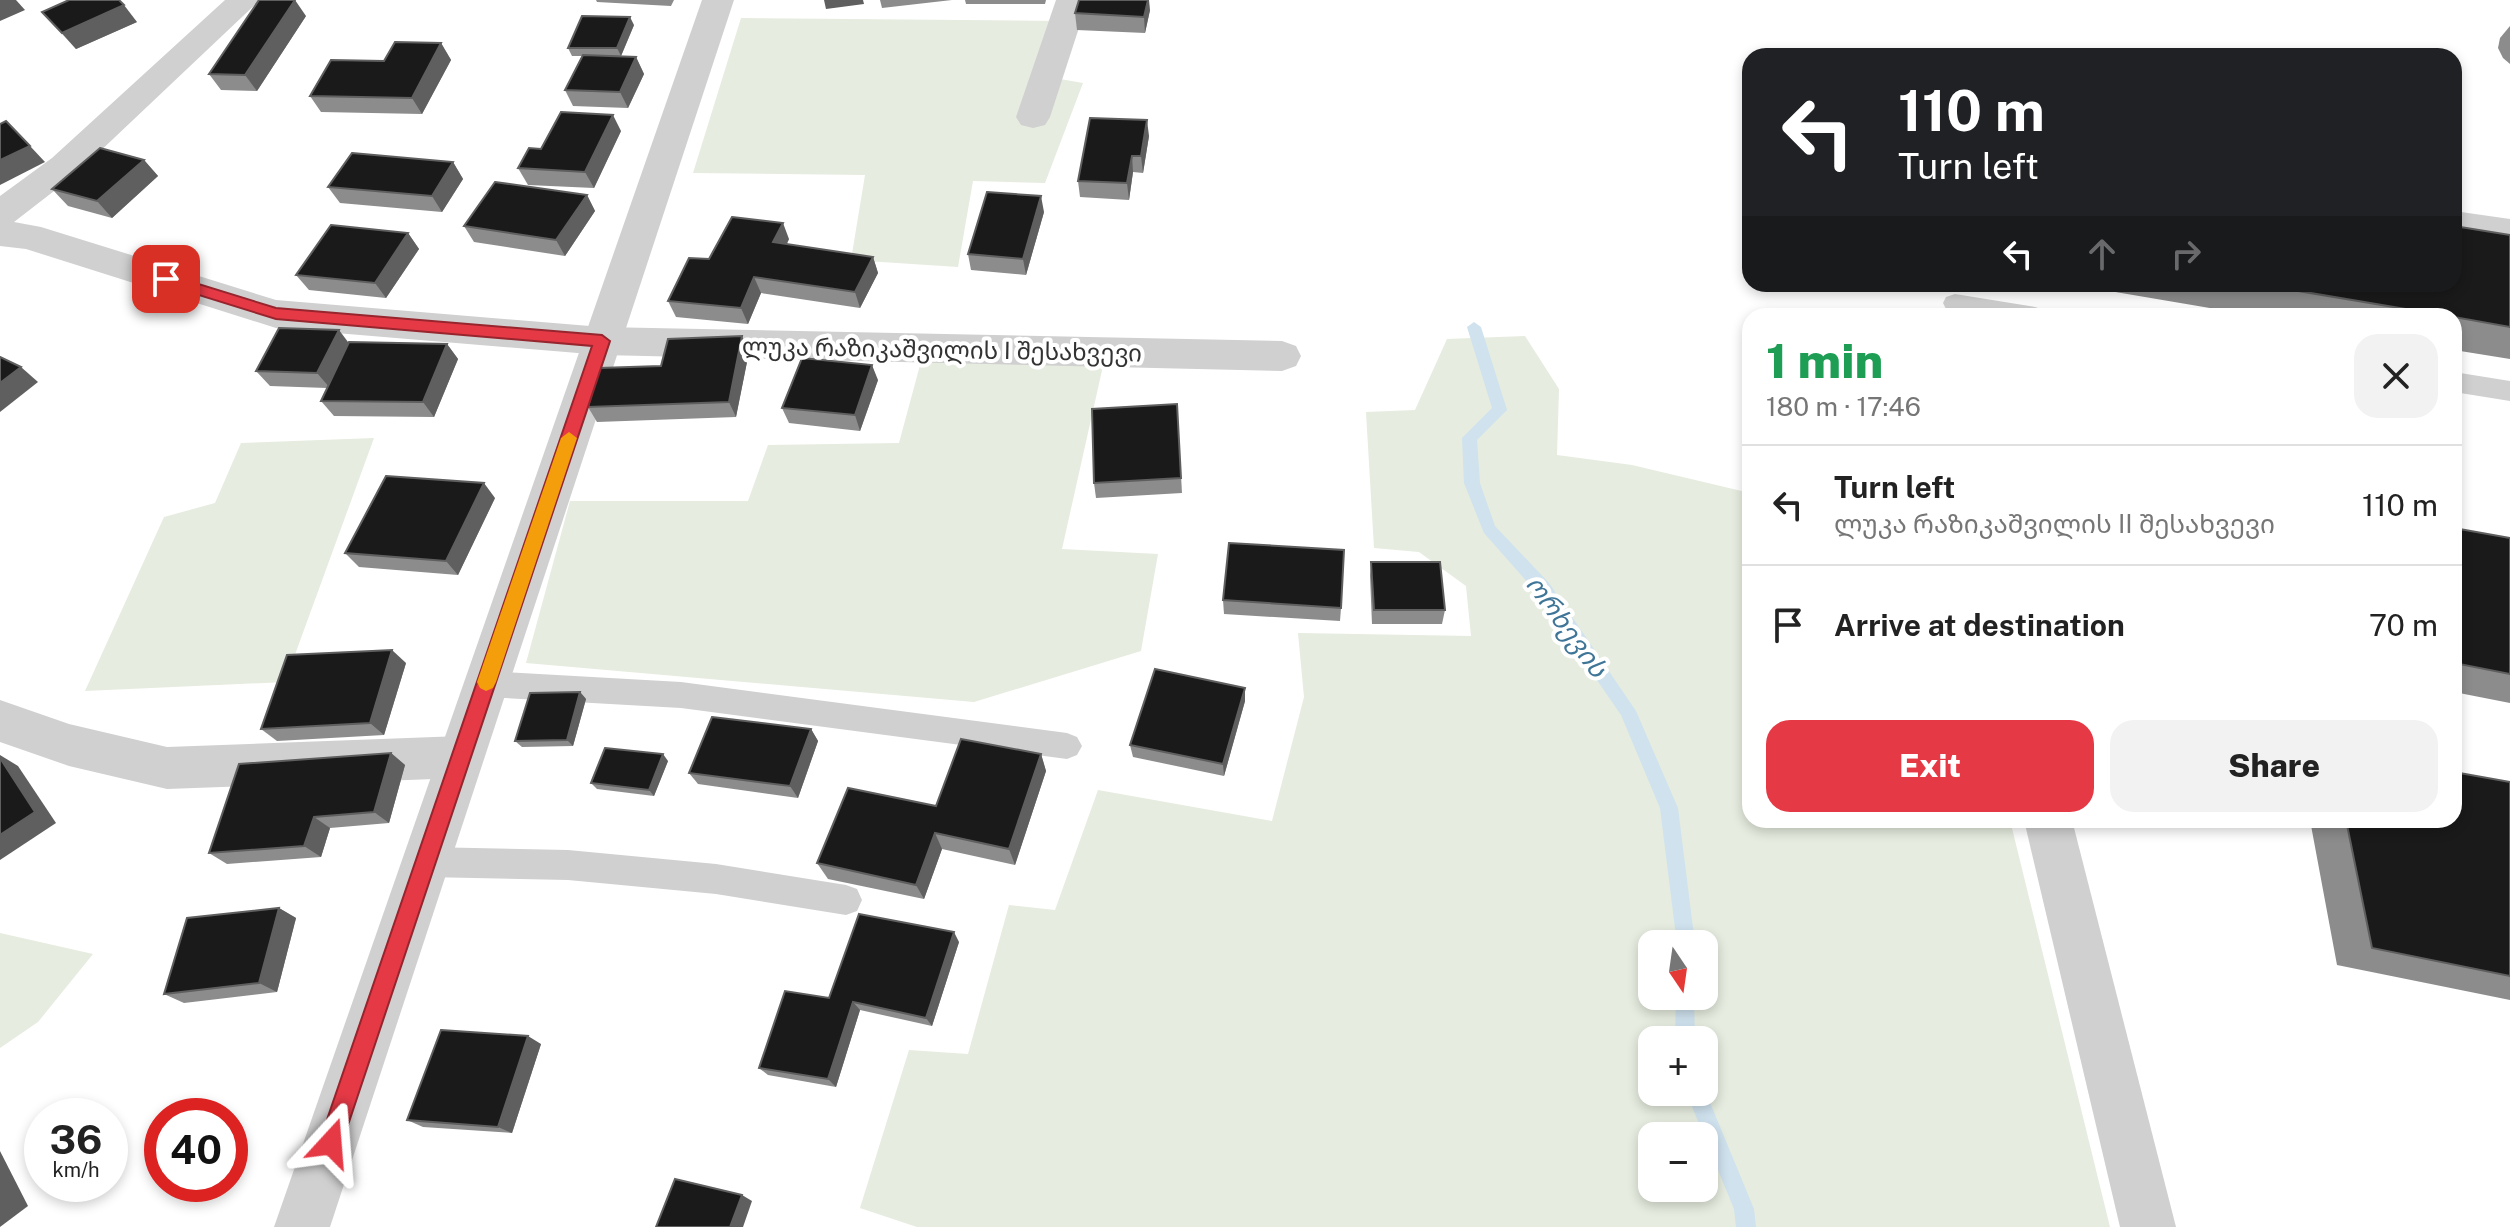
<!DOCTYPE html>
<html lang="en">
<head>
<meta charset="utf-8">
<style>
  :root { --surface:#fff; --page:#f2f2f2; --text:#222; --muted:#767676; --line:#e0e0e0; --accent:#e63946 }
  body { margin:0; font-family:"Public Sans","Noto Sans Georgian",sans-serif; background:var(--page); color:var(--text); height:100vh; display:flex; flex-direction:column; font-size:30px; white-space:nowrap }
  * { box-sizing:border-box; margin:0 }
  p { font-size:26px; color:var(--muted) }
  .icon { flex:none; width:44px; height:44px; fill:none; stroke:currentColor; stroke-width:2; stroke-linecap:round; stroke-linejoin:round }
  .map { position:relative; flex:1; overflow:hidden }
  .sheet { position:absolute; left:1742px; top:308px; width:720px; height:520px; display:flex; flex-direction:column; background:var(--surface); border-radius:24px; box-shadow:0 4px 12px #0003 }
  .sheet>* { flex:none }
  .guide { position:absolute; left:1742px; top:48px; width:720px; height:244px; border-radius:24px; box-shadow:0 4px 12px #0003; background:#202124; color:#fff; overflow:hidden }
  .needle { width:52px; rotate:167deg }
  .tools { position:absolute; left:1638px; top:930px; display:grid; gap:16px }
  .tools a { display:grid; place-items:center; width:80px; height:80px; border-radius:16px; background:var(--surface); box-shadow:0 4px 12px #0003; font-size:40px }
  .speed { position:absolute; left:24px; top:1098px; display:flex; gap:16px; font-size:40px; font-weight:700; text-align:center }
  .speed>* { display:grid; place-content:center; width:104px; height:104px; border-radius:50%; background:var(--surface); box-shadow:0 4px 12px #0003; line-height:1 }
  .speed small { font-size:20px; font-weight:400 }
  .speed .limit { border:12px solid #d22; background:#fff; color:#111 }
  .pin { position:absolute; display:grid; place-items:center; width:68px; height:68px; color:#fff; margin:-34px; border-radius:16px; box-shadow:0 4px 12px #0006 }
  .me { position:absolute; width:88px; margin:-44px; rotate:19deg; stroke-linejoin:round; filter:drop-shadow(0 0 6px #0008) }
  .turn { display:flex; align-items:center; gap:28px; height:168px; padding:0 24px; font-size:36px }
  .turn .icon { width:104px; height:104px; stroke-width:2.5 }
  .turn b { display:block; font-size:56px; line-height:68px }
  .lanes { display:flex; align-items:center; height:76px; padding:0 24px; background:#0003; justify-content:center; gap:40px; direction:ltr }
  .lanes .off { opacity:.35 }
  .round { display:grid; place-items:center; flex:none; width:84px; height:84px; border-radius:24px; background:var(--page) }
  .overview { display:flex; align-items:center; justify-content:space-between; height:136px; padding:0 24px }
  h1 { font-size:48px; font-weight:800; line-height:60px; color:#1e9e55 }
  .action { display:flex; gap:16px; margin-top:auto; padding:16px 24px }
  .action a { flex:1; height:92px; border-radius:24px; background:var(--accent); color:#fff; font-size:32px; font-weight:800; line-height:92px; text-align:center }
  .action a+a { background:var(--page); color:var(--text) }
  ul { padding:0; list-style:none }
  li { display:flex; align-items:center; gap:24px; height:120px; padding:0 24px; border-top:2px solid var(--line) }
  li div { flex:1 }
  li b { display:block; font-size:30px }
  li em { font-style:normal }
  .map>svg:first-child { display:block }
  .green { fill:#e6ecdf; fill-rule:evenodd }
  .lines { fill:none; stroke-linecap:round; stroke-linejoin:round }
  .stream { fill:#cfe2ee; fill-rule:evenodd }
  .service { fill:#d0d0d0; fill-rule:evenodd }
  .minor { fill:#d0d0d0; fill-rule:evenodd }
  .tertiary { fill:#d0d0d0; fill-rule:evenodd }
  .wall { fill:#8c8c8c }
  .shaded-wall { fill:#5f5f5f }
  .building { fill:#1a1a1a; stroke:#5f5f5f; stroke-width:2 }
  .route { fill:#e63946; stroke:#96252e; stroke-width:2 }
  .slow { fill:#f59e0b }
  .labels { text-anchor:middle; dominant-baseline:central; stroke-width:8; stroke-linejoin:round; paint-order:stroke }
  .street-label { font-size:24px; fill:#333; stroke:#fff }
  .water-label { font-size:26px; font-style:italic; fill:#3f7597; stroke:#fff }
</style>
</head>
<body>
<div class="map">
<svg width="2510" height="1227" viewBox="0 0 2510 1227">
  <rect width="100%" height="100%" fill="#fff"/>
  <g class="green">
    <path d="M741 18 1060 21V79L1083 83 1045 183 973 181 958 267 851 260 865 175 693 173Z"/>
    <path d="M1525 336 1559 389 1557 455 1632 465 1750 493V820H2010L2110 1227H917L860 1208 909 1050 968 1054 1009 905 1055 910 1098 790 1272 821 1304 697 1298 633 1471 636 1466 586 1419 552 1374 548 1366 412 1415 410 1447 339ZM1652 944H1704V996H1652ZM1652 1040H1704V1092H1652ZM1652 1136H1704V1188H1652Z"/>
    <path d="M923 354 1105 357 1062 549 1158 554 1141 651 974 702 526 663 570 501H748L768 445 899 443Z"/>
    <path d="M374 438 285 682 85 691 164 517 215 503 241 443Z"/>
    <path d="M0 933 93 954 38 1022 0 1048Z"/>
  </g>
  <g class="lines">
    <g class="stream">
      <path d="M1474 322 1481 327 1507 410 1477 440 1480 483 1495 526 1549 583 1636 711 1678 808 1695 944H1677L1660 808 1621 715 1537 593 1484 533 1464 483 1462 438 1492 408 1467 327Z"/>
      <path d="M1676 996H1694L1695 1040H1675Z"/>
      <path d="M1704 1088 1754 1209 1756 1227H1736L1734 1209 1686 1092H1704Z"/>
    </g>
    <g class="service">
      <path d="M2454 211 2510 219V235L2454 227Z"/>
      <path d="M1955 294 2035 307 2044 310 2047 316H1981L1946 309 1943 303 1946 297Z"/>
      <path d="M2454 372 2510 381V401L2454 392Z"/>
      <path d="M486 671 681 682 1067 733 1077 737 1082 746 1077 755 1067 759 681 708 486 697 476 693 472 684 476 675Z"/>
      <path d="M426 847 568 850 716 864 846 885 857 889 862 900 857 911 846 915 716 894 568 880 426 877 415 872 410 862 415 852Z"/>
    </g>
    <g class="minor">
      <path d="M225 0H260L76 174 14 222 41 227 276 300 602 327 1282 341 1296 346 1301 356 1296 366 1282 371 602 355 276 328 26 249 0 246V196L52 158Z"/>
      <path d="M1056 0H1088L1050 117 1045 125 1033 128 1021 125 1016 117Z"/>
      <path d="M0 700 69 724 167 747 461 736 478 742 484 757 478 772 461 778 167 789 69 766 0 742Z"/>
      <path d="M2024 820H2072L2176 1227H2120Z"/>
    </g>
    <path class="tertiary" d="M702 0H734L330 1227H274Z"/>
  </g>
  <g class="wall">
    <path d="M596 0H674L671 6 597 2Z"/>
    <path d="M880 0H952L882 8Z"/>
    <path d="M965 0H1046L1045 4H966Z"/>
    <path d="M1150 10 1145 33 1077 30 1075 13Z"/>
    <path d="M42 12 137 22 76 49Z"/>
    <path d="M306 16 257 91 221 90 209 74Z"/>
    <path d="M634 25 621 56 636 57 644 74 628 108 573 106 565 90 582 56H572L568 48Z"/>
    <path d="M2510 26V64L2503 58 2498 48 2500 38Z"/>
    <path d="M441 43 451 60 422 114 321 112 310 96Z"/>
    <path d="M621 131 594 188 528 185 518 168Z"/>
    <path d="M1149 136 1143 173 1133 172 1129 200 1080 197 1078 181Z"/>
    <path d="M144 160 158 176 112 218 68 206 52 189Z"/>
    <path d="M453 162 463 179 442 212 340 203 328 187Z"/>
    <path d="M587 195 595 211 565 256 474 242 464 226Z"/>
    <path d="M1044 212 1026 275 971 270 968 254Z"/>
    <path d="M408 233 419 249 386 298 309 290 296 275Z"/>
    <path d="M2510 235V359L2454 350V316H2257L2080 286 2079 284H2454Z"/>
    <path d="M789 239 787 244 873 257 878 273 860 308 761 293 748 324 676 317 668 301 709 259Z"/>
    <path d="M349 343 447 344 458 359 434 417 334 416 321 401 327 388 270 386 256 371Z"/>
    <path d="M749 352 736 417 597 422 588 407 661 366Z"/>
    <path d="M878 380 860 431 789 423 782 408Z"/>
    <path d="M1177 404 1182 493 1096 498 1094 483Z"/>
    <path d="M495 498 458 575 359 567 345 553Z"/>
    <path d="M2454 528 2510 538V703L2454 692Z"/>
    <path d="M1371 562 1445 610 1442 624H1372L1370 576Z"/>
    <path d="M1223 600 1341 608 1340 621 1224 614Z"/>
    <path d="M406 663 384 735 277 741 261 729Z"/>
    <path d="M580 692 586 699 573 746 522 747 515 741Z"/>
    <path d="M1245 701 1224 776 1133 757 1130 745Z"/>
    <path d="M811 729 818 741 798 798 698 784 689 773Z"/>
    <path d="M391 753 405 765 389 823 330 828 321 857 227 864 209 853Z"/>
    <path d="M1041 754 1046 771 1015 865 942 849 924 899 828 879 817 863Z"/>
    <path d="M668 761 654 796 597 789 591 783Z"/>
    <path d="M2510 782V1000L2337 965 2310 820H2454Z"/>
    <path d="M279 908 296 918 277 992 184 1003 164 994Z"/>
    <path d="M959 942 932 1026 860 1010 836 1087 768 1075 759 1068 829 998Z"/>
    <path d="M541 1044 512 1133 423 1127 407 1120Z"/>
  </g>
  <g class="shaded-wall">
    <path d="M0 0H16L25 10 0 21Z"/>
    <path d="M295 0 306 16 257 91 245 75Z"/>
    <path d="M824 0H863L864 4 826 9Z"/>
    <path d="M1148 0H1149L1150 10 1145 33 1144 17Z"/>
    <path d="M124 5 137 22 76 49 62 33Z"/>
    <path d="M630 17 634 25 621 56 617 48Z"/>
    <path d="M441 43 451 60 422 114 412 98Z"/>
    <path d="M636 57 644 74 628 108 620 92Z"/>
    <path d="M613 115 621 131 594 188 585 172Z"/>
    <path d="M1147 120 1149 136 1143 173 1141 156Z"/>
    <path d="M30 146 45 162 0 185V160Z"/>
    <path d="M1132 156 1133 172 1129 200 1127 183Z"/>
    <path d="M144 160 158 176 112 218 97 201Z"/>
    <path d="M453 162 463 179 442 212 432 196Z"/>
    <path d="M587 195 595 211 565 256 556 240Z"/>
    <path d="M1041 196 1044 212 1026 275 1023 259Z"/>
    <path d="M783 223 789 239 779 258 773 242Z"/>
    <path d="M408 233 419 249 386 298 375 283Z"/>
    <path d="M873 257 878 273 860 308 855 292Z"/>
    <path d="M754 277 761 293 748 324 741 308Z"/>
    <path d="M339 330 351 346 330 388 317 373Z"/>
    <path d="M742 336 749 352 736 417 729 402Z"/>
    <path d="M447 344 458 359 434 417 423 402Z"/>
    <path d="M872 365 878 380 860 431 855 415Z"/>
    <path d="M21 367 38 382 0 412V383Z"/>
    <path d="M484 483 495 498 458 575 446 561Z"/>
    <path d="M392 650 406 663 384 735 370 723Z"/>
    <path d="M1245 688V701L1224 776 1223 764Z"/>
    <path d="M580 692 586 699 573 746 567 740Z"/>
    <path d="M811 729 818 741 798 798 790 786Z"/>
    <path d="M391 753 405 765 389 823 374 812Z"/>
    <path d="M663 754 668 761 654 796 649 790Z"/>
    <path d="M1041 754 1046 771 1015 865 1009 849Z"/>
    <path d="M0 755 18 766 56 823 0 860Z"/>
    <path d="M314 817 330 828 321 857 304 846Z"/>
    <path d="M935 833 942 849 924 899 916 885Z"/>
    <path d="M279 908 296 918 277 992 259 983Z"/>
    <path d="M954 932 959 942 932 1026 926 1018Z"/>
    <path d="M853 1002 860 1010 836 1087 828 1079Z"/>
    <path d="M528 1036 541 1044 512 1133 498 1127Z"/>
    <path d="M0 1151 28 1206 0 1227Z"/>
    <path d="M742 1195 752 1201 743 1227H730Z"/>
  </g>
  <g class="building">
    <path d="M69 0H119L124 5 62 33 42 12Z"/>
    <path d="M259 0H295L245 75 209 74Z"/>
    <path d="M1079 0H1148L1144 17 1075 13Z"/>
    <path d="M582 16 630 17 617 48H568Z"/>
    <path d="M395 42 441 43 412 98 310 96 331 60 384 61Z"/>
    <path d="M583 55 636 57 620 92 565 90Z"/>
    <path d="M561 112 613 115 585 172 518 168 529 148 541 149Z"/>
    <path d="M1090 118 1147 120 1141 156H1132L1127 183 1078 181Z"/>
    <path d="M6 121 30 146 0 160V124Z"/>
    <path d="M100 148 144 160 97 201 52 189Z"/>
    <path d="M352 153 453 162 432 196 328 187Z"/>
    <path d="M495 182 587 195 556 240 464 226Z"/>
    <path d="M987 192 1041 196 1023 259 968 254Z"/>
    <path d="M732 217 783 223 773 242 873 257 855 292 754 277 741 308 668 301 689 258 709 259Z"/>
    <path d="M331 225 408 233 375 283 296 275Z"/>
    <path d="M2454 226 2510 235V327L2454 317V316H2447L2257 284H2454Z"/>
    <path d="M279 328 339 330 317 373 256 371Z"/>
    <path d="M742 336 729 402 588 407 599 368 661 366 668 339Z"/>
    <path d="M349 342 447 344 423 402 321 401Z"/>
    <path d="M0 357 21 367 0 383Z"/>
    <path d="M802 358 872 365 855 415 782 408Z"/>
    <path d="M1177 404 1181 478 1094 483 1092 409Z"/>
    <path d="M386 476 484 483 446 561 345 553Z"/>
    <path d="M2454 528 2510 538V674L2454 663Z"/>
    <path d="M1229 543 1344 550 1341 608 1223 600Z"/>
    <path d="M1371 562H1440L1445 610H1374Z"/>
    <path d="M392 650 370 723 261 729 287 655Z"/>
    <path d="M1155 669 1245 688 1223 764 1130 745Z"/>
    <path d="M580 692 567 740 515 741 530 693Z"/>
    <path d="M712 717 811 729 790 786 689 773Z"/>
    <path d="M961 739 1041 754 1009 849 935 833 916 885 817 863 848 788 936 806Z"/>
    <path d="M605 748 663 754 649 790 591 783Z"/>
    <path d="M391 753 374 812 314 817 304 846 209 853 239 764Z"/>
    <path d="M0 758 35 812 0 835Z"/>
    <path d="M2454 772 2510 782V976L2372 948 2346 820H2454Z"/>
    <path d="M279 908 259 983 164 994 187 918Z"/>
    <path d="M859 914 954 932 926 1018 853 1002 828 1079 759 1068 785 991 829 998Z"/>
    <path d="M441 1030 528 1036 498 1127 407 1120Z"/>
    <path d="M675 1179 742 1195 730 1227H656Z"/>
  </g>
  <path class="route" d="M166 274 276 308 602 335 610 341 342 1143 339 1151 331 1154 323 1151 319 1143 592 346 276 319 160 283 158 279Z"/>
  <path class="slow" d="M569 432 577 438 496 682 493 688 486 691 480 688 477 682 561 438Z"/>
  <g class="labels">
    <g class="street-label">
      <text transform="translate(942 349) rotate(1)">ლუკა რაზიკაშვილის I შესახვევი</text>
    </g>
    <g class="water-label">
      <text transform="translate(1567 626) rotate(54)">ორხევის</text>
    </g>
  </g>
</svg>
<div class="tools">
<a><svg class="needle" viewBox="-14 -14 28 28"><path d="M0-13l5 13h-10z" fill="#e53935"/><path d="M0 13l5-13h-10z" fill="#767676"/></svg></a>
<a>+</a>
<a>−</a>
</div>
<div class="speed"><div>36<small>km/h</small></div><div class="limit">40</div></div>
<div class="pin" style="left:166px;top:279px;background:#d93025"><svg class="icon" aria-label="arrive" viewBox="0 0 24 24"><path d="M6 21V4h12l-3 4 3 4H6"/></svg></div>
<svg class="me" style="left:331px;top:1143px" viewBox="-20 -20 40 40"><path d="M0-17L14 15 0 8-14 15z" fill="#e63946" stroke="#fff" stroke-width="4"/></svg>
<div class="guide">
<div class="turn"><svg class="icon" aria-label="left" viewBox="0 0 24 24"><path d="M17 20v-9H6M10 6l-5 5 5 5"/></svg><div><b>110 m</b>Turn left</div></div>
<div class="lanes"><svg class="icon" aria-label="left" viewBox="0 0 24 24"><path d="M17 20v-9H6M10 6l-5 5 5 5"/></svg><svg class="icon off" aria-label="ahead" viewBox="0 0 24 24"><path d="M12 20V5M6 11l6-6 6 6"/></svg><svg class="icon off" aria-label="right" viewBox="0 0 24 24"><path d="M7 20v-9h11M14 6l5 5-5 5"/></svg></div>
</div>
<section class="sheet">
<div class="overview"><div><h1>1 min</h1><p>180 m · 17:46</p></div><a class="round"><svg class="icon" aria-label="close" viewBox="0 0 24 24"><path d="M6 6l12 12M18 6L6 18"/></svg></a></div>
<ul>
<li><svg class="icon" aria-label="left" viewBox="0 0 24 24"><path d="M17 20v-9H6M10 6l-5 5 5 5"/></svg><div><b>Turn left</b><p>ლუკა რაზიკაშვილის II შესახვევი</p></div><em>110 m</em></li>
<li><svg class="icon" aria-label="arrive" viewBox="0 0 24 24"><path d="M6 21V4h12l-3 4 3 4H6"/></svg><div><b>Arrive at destination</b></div><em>70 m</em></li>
</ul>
<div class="action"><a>Exit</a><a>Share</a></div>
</section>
</div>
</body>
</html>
